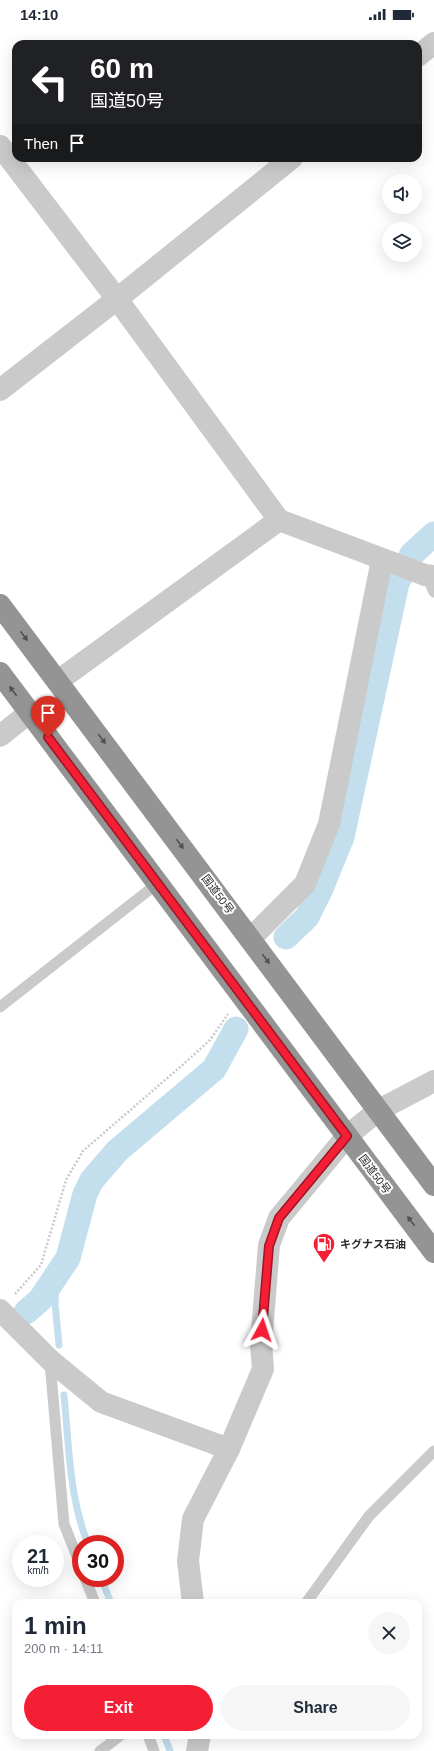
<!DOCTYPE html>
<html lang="en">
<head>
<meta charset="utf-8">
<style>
  :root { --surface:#fff; --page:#f6f6f7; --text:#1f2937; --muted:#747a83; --accent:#f51f35 }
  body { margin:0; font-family:Arial,"Noto Sans JP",sans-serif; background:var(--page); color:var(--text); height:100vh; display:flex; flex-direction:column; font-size:15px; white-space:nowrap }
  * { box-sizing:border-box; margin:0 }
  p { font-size:13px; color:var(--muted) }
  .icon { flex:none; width:22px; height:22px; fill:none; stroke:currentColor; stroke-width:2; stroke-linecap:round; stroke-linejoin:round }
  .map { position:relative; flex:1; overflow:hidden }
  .side { position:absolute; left:12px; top:1571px; width:410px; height:140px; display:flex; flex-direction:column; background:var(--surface); border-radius:12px; box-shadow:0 4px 16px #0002 }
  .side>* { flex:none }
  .guide { position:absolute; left:12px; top:12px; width:410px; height:122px; border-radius:12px; box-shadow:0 4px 16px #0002; background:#202124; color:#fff; overflow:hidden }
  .tools { position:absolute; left:382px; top:146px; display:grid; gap:8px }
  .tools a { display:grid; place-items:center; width:40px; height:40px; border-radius:50%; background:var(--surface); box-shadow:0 4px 16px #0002; font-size:20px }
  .speed { position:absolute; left:12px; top:1507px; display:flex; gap:8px; font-size:20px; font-weight:700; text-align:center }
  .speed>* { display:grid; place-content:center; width:52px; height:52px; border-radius:50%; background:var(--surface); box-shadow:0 4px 16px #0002; line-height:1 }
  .speed small { font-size:10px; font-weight:400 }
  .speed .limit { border:6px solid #d22; background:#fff; color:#111 }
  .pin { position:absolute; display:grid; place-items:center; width:34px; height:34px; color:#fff; margin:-41px -17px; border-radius:50% 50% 50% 0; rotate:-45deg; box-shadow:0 0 4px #0007 }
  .pin .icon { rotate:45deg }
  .me { position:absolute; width:44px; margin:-22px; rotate:5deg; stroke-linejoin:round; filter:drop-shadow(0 0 3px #0008) }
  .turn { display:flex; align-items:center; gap:14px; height:84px; padding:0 12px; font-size:18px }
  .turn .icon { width:52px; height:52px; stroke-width:2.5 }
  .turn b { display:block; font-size:28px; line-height:34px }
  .then { display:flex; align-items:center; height:38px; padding:0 12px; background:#0003; gap:8px; font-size:15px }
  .round { display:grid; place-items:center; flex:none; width:42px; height:42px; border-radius:21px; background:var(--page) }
  .head { display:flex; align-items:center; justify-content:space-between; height:68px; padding:0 12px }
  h1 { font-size:24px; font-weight:800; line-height:30px }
  .button { display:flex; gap:8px; margin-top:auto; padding:8px 12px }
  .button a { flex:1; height:46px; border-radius:24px; background:var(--accent); color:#fff; font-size:16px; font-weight:800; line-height:46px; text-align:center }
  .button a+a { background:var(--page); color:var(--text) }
  .status { display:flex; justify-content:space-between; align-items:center; height:28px; padding:0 20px; background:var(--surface); direction:ltr }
  .status svg { height:11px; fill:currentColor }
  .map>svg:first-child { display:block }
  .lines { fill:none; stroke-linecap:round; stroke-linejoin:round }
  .stream { stroke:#c3dfee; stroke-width:7 }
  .canal { stroke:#c3dfee; stroke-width:25 }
  .path { stroke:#cacaca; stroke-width:2.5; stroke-dasharray:2 2; stroke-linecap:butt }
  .lane { stroke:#cacaca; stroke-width:11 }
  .street { stroke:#cacaca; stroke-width:22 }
  .highway { stroke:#949494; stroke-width:22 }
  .oneway { fill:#515151 }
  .route-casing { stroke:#9f1422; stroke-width:10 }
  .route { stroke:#f51f35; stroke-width:7 }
  .labels { text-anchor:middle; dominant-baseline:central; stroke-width:4; stroke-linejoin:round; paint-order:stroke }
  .street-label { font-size:11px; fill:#2d2d2d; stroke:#fff }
  .poi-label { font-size:11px; font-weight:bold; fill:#2d2d2d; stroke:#fff; text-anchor:start }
</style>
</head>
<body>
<div class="status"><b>14:10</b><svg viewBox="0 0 49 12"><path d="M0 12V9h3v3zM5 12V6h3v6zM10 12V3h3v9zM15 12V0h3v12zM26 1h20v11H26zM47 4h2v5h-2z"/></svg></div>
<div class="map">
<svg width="434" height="1723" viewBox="0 0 434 1723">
  <rect width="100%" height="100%" fill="#fff"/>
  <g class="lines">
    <g class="stream">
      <path d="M56 1249 55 1276 59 1317"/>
      <path d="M64 1367C69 1417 69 1469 88 1516"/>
      <path d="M101 1550 111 1575"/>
      <path d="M164 1707 170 1723"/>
    </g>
    <g class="canal">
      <path d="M286 909 307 889 320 863 342 809 397 555 412 526 434 506"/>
      <path d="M26 1284 40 1272 68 1230 85 1166 92 1152 117 1123 214 1041 236 1001"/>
    </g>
    <path class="path" d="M15 1266 41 1237 66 1152 83 1123 187 1033 210 1012 228 986"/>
    <g class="lane">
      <path d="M426 547 434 564"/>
      <path d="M0 979 158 855"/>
      <path d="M50 1334 64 1496 81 1539"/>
      <path d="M85 1550 95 1575"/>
      <path d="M306 1575 369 1488 434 1423"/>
      <path d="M148 1707 154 1723"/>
      <path d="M100 1723 121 1707"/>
    </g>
    <g class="street">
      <path d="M418 28 434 15"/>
      <path d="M0 118 117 271 279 492 425 547 434 548"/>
      <path d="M0 362 117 271 292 130"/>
      <path d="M58 653 279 492"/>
      <path d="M0 708 29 685"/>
      <path d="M251 910 305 856 329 796 382 532"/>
      <path d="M0 1282 50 1332 101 1374 229 1421 263 1341 261 1316 269 1217 279 1190 347 1108 379 1082 434 1053"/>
      <path d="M193 1575 188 1533 193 1491 229 1421"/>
      <path d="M197 1723 200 1707"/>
    </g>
    <g class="highway">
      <path d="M0 577 434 1157"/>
      <path d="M0 645 434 1224"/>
    </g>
  </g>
  <defs><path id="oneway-solid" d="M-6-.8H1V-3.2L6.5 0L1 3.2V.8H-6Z"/></defs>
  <g class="oneway">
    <use href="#oneway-solid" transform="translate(24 608) rotate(53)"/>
    <use href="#oneway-solid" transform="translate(13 663) rotate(-127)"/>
    <use href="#oneway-solid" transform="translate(102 711) rotate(53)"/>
    <use href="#oneway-solid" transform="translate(180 816) rotate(53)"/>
    <use href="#oneway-solid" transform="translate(266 931) rotate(53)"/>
    <use href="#oneway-solid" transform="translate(411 1193) rotate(-127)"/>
  </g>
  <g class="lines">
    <g class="route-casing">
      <path id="route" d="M48 709 347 1108 279 1190 269 1218 262 1302"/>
    </g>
    <use href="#route" class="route"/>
  </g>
  <defs>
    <g id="fuel-pin" transform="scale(1.15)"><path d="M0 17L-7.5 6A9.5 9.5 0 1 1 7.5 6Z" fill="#f51f35" stroke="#fff"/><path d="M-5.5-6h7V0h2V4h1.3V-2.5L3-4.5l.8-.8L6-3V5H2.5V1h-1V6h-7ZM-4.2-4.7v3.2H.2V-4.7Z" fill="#fff"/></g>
  </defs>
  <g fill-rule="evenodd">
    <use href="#fuel-pin" x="324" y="1216"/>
  </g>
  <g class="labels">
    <g class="street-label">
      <text transform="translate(218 866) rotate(53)">国道50号</text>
      <text transform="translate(375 1146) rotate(53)">国道50号</text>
    </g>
    <g class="poi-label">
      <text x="340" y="1216">キグナス石油</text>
    </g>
  </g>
</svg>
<div class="tools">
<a><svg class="icon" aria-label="sound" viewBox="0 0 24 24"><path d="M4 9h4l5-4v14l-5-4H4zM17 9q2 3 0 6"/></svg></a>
<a><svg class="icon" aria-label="layers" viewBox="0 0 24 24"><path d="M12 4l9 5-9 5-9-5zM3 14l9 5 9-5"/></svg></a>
</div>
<div class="speed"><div>21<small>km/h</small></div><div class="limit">30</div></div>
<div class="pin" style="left:48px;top:709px;background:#d93025"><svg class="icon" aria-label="arrive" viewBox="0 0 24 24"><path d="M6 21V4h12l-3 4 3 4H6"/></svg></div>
<svg class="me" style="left:262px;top:1302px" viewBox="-20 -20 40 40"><path d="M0-17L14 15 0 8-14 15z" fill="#f51f35" stroke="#fff" stroke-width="4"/></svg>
<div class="guide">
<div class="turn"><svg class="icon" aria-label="left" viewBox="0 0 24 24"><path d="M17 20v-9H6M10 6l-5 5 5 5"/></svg><div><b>60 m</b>国道50号</div></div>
<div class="then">Then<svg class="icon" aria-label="arrive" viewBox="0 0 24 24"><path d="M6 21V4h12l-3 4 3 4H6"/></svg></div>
</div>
<section class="side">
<div class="head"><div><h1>1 min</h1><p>200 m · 14:11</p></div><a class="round"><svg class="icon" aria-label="close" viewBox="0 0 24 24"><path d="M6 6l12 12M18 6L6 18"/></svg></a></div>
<div class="button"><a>Exit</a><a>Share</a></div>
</section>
</div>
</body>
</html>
